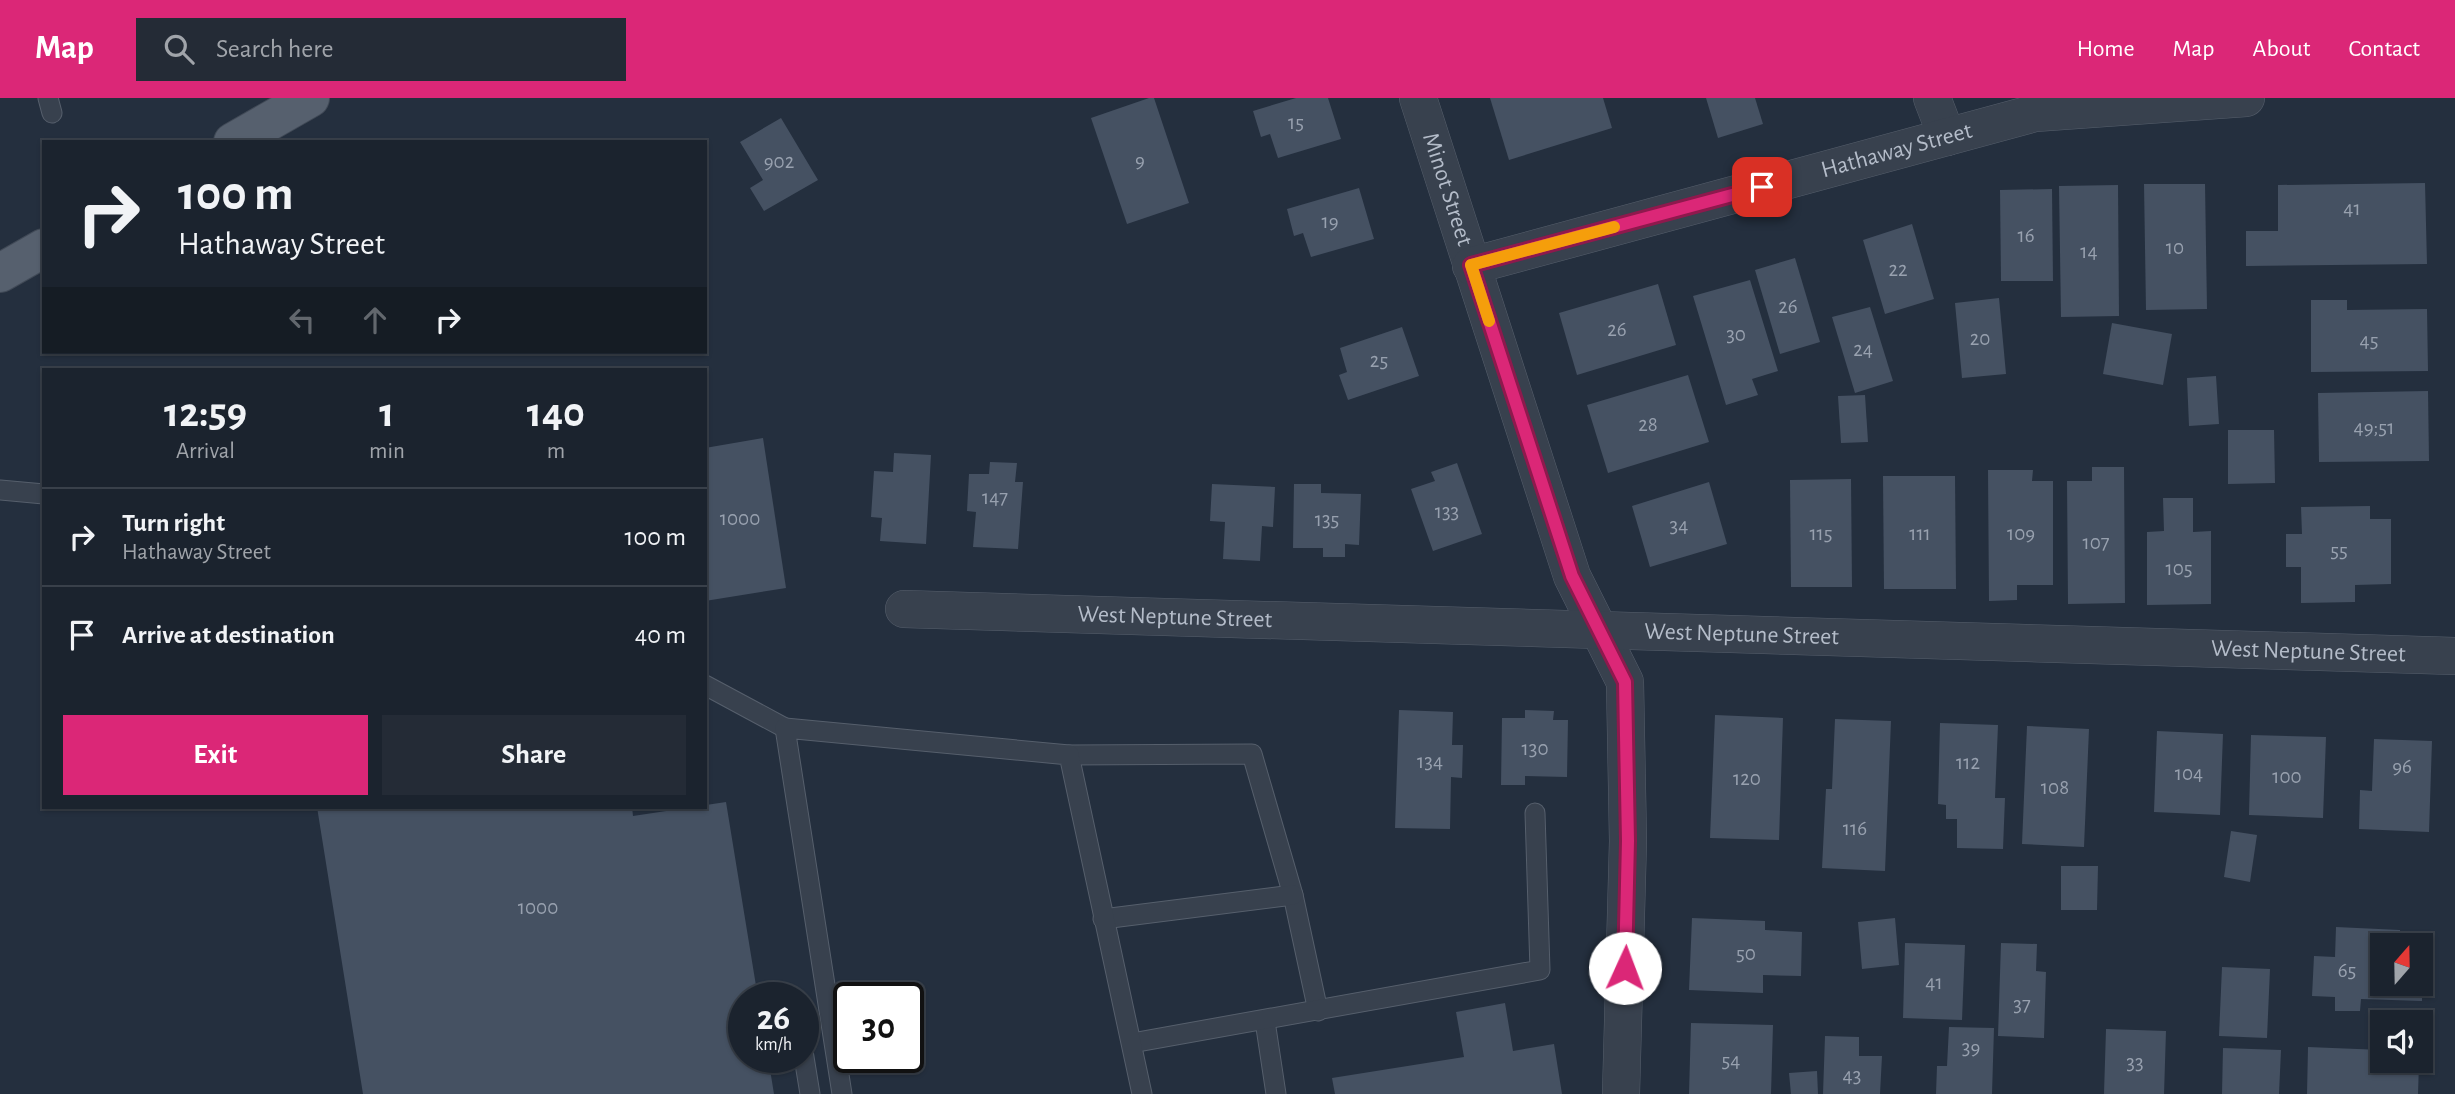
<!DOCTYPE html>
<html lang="en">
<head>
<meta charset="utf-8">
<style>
  :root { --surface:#1b232e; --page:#242b36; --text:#f1f3f6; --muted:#a0a4aa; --line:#39404a; --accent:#db2777 }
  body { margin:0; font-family:"Alegreya Sans",sans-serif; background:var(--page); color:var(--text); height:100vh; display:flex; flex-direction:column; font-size:26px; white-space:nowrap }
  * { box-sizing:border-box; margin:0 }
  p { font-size:23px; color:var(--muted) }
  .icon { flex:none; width:38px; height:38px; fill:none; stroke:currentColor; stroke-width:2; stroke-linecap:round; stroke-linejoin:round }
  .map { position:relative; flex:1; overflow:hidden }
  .side { position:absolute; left:42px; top:270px; width:665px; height:441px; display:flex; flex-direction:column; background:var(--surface); border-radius:0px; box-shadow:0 2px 5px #0004,0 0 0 2px var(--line) }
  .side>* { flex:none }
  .banner { position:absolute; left:42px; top:42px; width:665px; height:214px; border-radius:0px; box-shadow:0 2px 5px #0004,0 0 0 2px var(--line); background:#1b232e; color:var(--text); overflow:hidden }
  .needle { width:46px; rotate:20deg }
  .buttons { position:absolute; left:2370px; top:835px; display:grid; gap:14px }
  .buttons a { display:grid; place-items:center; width:63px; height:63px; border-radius:0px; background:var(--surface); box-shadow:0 2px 5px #0004,0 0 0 2px var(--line); font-size:35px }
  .speed { position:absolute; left:728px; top:884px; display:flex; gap:14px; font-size:35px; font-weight:700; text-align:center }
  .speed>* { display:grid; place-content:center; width:91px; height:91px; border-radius:50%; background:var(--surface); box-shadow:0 2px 5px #0004,0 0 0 2px var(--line); line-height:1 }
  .speed small { font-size:18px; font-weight:400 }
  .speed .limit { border:4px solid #111; border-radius:10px; background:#fff; color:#111 }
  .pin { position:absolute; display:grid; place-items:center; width:60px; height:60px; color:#fff; margin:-30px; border-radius:14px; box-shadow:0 4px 10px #0006 }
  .me { position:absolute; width:77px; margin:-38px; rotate:2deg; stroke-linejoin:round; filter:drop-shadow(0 0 5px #0008) }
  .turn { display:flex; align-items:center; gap:24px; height:147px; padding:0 21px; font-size:32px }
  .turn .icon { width:91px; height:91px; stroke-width:2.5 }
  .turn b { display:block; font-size:49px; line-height:60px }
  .lanes { display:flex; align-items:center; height:66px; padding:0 21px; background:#0003; justify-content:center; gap:35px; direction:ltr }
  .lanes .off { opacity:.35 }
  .eta { display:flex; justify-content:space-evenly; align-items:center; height:119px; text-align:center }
  .eta b { font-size:42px; font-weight:700; line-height:49px }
  .action { display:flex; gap:14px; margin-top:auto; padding:14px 21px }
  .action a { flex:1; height:80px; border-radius:0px; background:var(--accent); color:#fff; font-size:28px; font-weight:700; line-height:80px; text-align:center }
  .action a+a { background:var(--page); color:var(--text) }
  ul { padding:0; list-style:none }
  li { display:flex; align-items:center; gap:21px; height:98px; padding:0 21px; border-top:2px solid var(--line) }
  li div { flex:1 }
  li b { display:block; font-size:26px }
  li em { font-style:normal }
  header { display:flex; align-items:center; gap:42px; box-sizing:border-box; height:98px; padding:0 35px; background:var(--accent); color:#fff }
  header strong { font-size:33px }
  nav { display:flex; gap:38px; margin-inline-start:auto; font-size:24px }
  .search { width:490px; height:63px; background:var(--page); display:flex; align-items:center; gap:18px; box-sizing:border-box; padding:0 24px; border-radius:0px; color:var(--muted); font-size:26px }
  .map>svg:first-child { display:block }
  .building { fill:#455162 }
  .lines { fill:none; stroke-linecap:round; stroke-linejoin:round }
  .service-casing { stroke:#565f6c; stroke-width:21 }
  .minor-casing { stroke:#565f6c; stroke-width:38 }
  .primary-casing { stroke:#414a57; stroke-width:40 }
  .service { stroke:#38414e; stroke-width:19 }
  .minor { stroke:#38414e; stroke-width:37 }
  .primary { stroke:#56606e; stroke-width:38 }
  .route-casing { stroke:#8e194d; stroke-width:18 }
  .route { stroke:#db2777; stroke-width:12 }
  .slow { stroke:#f59e0b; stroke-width:12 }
  .labels { text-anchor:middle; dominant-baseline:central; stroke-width:7; stroke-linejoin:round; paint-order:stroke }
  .number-label { font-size:21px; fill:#98a1af }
  .street-label { font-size:24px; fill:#b4bcc9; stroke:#1d2633 }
</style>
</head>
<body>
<header>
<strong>Map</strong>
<div class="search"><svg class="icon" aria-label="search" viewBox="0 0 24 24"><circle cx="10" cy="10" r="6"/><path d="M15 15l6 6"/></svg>Search here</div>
<nav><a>Home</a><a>Map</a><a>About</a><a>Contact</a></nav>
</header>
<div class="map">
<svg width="2455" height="996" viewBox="0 0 2455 996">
  <rect width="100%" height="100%" fill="#242f3e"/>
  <g class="building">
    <path d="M1149 0H1154L1189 105 1127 126 1091 20Z"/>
    <path d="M1296 0H1328L1341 41 1278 60 1270 36 1261 39 1253 13Z"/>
    <path d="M1490 0H1603L1612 30 1509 62Z"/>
    <path d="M1706 0H1755L1763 26 1718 40Z"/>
    <path d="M781 20 818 82 764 113 750 90 763 82 740 44Z"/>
    <path d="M2425 85 2427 166 2246 168V133H2278V87Z"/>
    <path d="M2144 86H2205L2207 211 2146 212Z"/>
    <path d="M2118 87 2119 218 2061 219 2059 88Z"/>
    <path d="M1359 90 1374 141 1311 159 1303 135 1294 138 1287 111Z"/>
    <path d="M2052 91 2053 183H2001L2000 92Z"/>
    <path d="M1912 126 1934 201 1885 216 1863 142Z"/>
    <path d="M1795 160 1820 244 1780 256 1755 172Z"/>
    <path d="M1750 182 1778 273 1752 281 1758 297 1726 307 1693 198Z"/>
    <path d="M1658 186 1676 247 1577 277 1559 215Z"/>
    <path d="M1999 200 2006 276 1962 280 1955 205Z"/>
    <path d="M2311 202H2347V212L2427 211 2428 273 2311 274Z"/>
    <path d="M1870 209 1893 283 1855 295 1832 219Z"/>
    <path d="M2112 225 2172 236 2163 287 2103 276Z"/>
    <path d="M1402 229 1419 278 1348 302 1339 277 1347 274 1340 250Z"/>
    <path d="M1688 277 1709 344 1608 375 1587 307Z"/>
    <path d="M2216 278 2219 326 2189 328 2187 280Z"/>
    <path d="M2428 293 2429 363 2319 364 2318 295Z"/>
    <path d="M1865 297 1868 344 1841 345 1838 298Z"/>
    <path d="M2228 332H2274L2275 385 2228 386Z"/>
    <path d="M763 340 786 490 705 503V350Z"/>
    <path d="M894 355 931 357 926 446 880 443 882 420 871 419 874 373 893 374Z"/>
    <path d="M990 364 1017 365 1015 384H1023L1018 451 973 449 976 414 967 413 969 376H989Z"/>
    <path d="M1457 365 1482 436 1433 453 1411 391 1435 383 1431 374Z"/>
    <path d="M2092 369H2124L2125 505 2068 506 2067 383H2092Z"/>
    <path d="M1988 372H2033L2032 383H2053V487H2017V502L1989 503Z"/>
    <path d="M1883 378H1955L1956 491H1884Z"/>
    <path d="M1851 381 1852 489H1791L1790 382Z"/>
    <path d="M1709 384 1727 446 1650 469 1632 408Z"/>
    <path d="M1212 386 1275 389 1273 429 1262 428 1260 463 1223 461 1225 424 1210 423Z"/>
    <path d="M1294 386H1321V395L1361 396 1359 447 1345 446V459H1323V450H1293Z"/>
    <path d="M2163 400H2193V434L2211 433V506L2147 507V434L2164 433Z"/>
    <path d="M2370 408V421H2391V486L2355 487V504L2301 505V469H2286V436H2302L2301 409Z"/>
    <path d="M1399 612 1453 614 1452 647H1463L1462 680 1451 679 1450 731 1395 730Z"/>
    <path d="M1525 612 1554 613 1553 622H1568L1567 679 1525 678V687H1501L1502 620H1525Z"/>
    <path d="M1715 617 1783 620 1779 742 1710 740Z"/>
    <path d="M1835 621 1891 623 1885 773 1822 770 1826 691H1832Z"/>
    <path d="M1940 625 1998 627 1995 700H2005L2003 751 1957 750V721H1946V707L1938 706Z"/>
    <path d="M2027 628 2089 631 2084 749 2022 746Z"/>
    <path d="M2157 633 2223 636 2220 717 2154 714Z"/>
    <path d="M2251 637 2326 639 2323 720 2249 717Z"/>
    <path d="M2374 641 2432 643 2429 734 2359 731 2360 692 2372 693Z"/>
    <path d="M726 704 758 900H744V959H768L774 996H363L317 709H632L633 718Z"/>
    <path d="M2231 733 2257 737 2250 784 2224 779Z"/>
    <path d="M2061 768H2098L2097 812H2061Z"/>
    <path d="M1692 820 1765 823V832L1802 834 1801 878 1763 877V895L1689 892Z"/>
    <path d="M1895 820 1899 867 1862 871 1858 824Z"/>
    <path d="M2336 829 2400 832V841L2424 842 2422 877 2420 847H2382V886H2422V903L2361 901 2360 913H2335V899L2312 898 2314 858 2335 859Z"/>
    <path d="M1905 845 1965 847 1962 922 1903 920Z"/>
    <path d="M2001 845 2037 846 2036 873 2046 874 2044 940 1998 938Z"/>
    <path d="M2222 869 2270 871 2267 940 2219 938Z"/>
    <path d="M1505 905 1513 953 1554 946 1562 996H1335L1332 980 1464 959 1456 914Z"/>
    <path d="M1691 925 1773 927 1771 996H1689Z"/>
    <path d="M1949 929 1994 930 1992 996H1936L1937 968H1947Z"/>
    <path d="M2106 931 2166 933 2164 996H2104Z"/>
    <path d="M1825 938 1859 939V958H1882L1880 996H1823Z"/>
    <path d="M2308 949 2382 952V962L2387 964 2419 965 2418 996H2307Z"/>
    <path d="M2223 950 2281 952 2279 996H2222Z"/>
    <path d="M1817 973 1818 996H1791L1789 975Z"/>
  </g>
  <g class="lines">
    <g class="service-casing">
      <g id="service">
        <path d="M48 0 52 15"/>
        <path d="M0 392 44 396"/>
        <path d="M705 587 785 630"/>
        <path d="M1069 657 1252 656 1293 797 1318 913"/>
        <path d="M1103 821 1293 797"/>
        <path d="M1265 923 1276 996"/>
        <path d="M1132 945 1540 872 1535 715"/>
        <path d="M803 953 810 996"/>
        <path d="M842 996 785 630 1069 657 1142 996"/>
      </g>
    </g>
    <g class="minor-casing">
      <g id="minor">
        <path id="s1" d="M1418 0 1572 478 1625 584 1628 743 1621 996"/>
        <path d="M1932 0 1947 39"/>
        <path id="s2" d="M1471 168 2035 15 2246 0"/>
        <path id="s3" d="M904 511 2455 558"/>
      </g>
    </g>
    <g class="primary-casing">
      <g id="primary">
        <path d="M233 44 310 0"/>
        <path d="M0 175 44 150"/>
      </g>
    </g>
    <use href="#service" class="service"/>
    <use href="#minor" class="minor"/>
    <use href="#primary" class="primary"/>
  </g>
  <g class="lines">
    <g class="route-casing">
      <path id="route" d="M1625 870 1628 743 1625 584 1572 478 1471 167 1762 89"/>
    </g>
    <use href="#route" class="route"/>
    <path class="slow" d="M1489 223 1471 167 1614 129"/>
  </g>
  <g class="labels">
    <g class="number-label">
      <text x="1296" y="24">15</text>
      <text x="1140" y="62">9</text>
      <text x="779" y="63">902</text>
      <text x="2352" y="110">41</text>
      <text x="1330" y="123">19</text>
      <text x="2026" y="137">16</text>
      <text x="2175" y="149">10</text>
      <text x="2089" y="153">14</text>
      <text x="1898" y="171">22</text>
      <text x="1788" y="208">26</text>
      <text x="1617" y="231">26</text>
      <text x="1736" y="236">30</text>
      <text x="1980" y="240">20</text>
      <text x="2369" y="242">45</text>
      <text x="1863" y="251">24</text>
      <text x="1379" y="262">25</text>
      <text x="1648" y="326">28</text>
      <text x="2374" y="329">49;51</text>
      <text x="995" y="399">147</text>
      <text x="1447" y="413">133</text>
      <text x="740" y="420">1000</text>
      <text x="1327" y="421">135</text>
      <text x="1679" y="427">34</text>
      <text x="1821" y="435">115</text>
      <text x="1920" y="435">111</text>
      <text x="2021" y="435">109</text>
      <text x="2096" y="444">107</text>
      <text x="2339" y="452">55</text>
      <text x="2179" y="470">105</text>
      <text x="1535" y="650">130</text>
      <text x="1430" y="663">134</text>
      <text x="1968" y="664">112</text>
      <text x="2402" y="668">96</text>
      <text x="2189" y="675">104</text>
      <text x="2287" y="678">100</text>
      <text x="1747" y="680">120</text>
      <text x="2055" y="689">108</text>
      <text x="1855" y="730">116</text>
      <text x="538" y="809">1000</text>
      <text x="1746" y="855">50</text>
      <text x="2347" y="872">65</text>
      <text x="1934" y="884">41</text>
      <text x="2022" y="906">37</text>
      <text x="1971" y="949">39</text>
      <text x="1731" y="962">54</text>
      <text x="2135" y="964">33</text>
      <text x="1852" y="977">43</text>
    </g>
    <g class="street-label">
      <text stroke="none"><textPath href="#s2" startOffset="441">Hathaway Street</textPath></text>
      <text stroke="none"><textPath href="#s1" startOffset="96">Minot Street</textPath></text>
      <text stroke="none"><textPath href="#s3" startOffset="271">West Neptune Street</textPath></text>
      <text stroke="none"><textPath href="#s3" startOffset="838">West Neptune Street</textPath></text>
      <text stroke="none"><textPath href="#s3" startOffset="1405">West Neptune Street</textPath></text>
    </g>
  </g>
</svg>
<div class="buttons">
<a><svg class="needle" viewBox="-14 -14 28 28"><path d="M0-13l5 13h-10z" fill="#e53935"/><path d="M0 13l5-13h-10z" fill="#a0a4aa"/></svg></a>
<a><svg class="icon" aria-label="sound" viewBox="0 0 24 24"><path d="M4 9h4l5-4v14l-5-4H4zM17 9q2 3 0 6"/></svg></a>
</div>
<div class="speed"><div>26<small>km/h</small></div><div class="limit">30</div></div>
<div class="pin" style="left:1762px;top:89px;background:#d93025"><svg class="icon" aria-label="arrive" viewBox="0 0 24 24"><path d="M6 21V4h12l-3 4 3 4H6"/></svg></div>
<svg class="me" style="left:1625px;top:870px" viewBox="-20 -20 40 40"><circle r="19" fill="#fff"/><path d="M0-13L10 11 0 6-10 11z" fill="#db2777"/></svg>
<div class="banner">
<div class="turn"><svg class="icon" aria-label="right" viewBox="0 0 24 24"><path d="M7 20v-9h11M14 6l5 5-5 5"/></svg><div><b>100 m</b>Hathaway Street</div></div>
<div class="lanes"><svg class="icon off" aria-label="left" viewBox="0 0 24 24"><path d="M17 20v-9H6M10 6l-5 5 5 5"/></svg><svg class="icon off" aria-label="ahead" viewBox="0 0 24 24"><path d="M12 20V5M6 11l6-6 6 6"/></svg><svg class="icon" aria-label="right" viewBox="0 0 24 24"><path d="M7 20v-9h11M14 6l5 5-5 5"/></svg></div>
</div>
<section class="side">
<div class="eta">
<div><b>12:59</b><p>Arrival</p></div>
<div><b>1</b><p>min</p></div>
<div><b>140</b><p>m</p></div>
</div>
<ul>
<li><svg class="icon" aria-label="right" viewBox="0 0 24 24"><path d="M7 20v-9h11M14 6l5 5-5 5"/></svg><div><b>Turn right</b><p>Hathaway Street</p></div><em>100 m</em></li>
<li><svg class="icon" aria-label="arrive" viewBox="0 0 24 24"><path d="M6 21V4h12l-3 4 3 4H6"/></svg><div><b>Arrive at destination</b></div><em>40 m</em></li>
</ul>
<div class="action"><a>Exit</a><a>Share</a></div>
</section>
</div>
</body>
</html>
